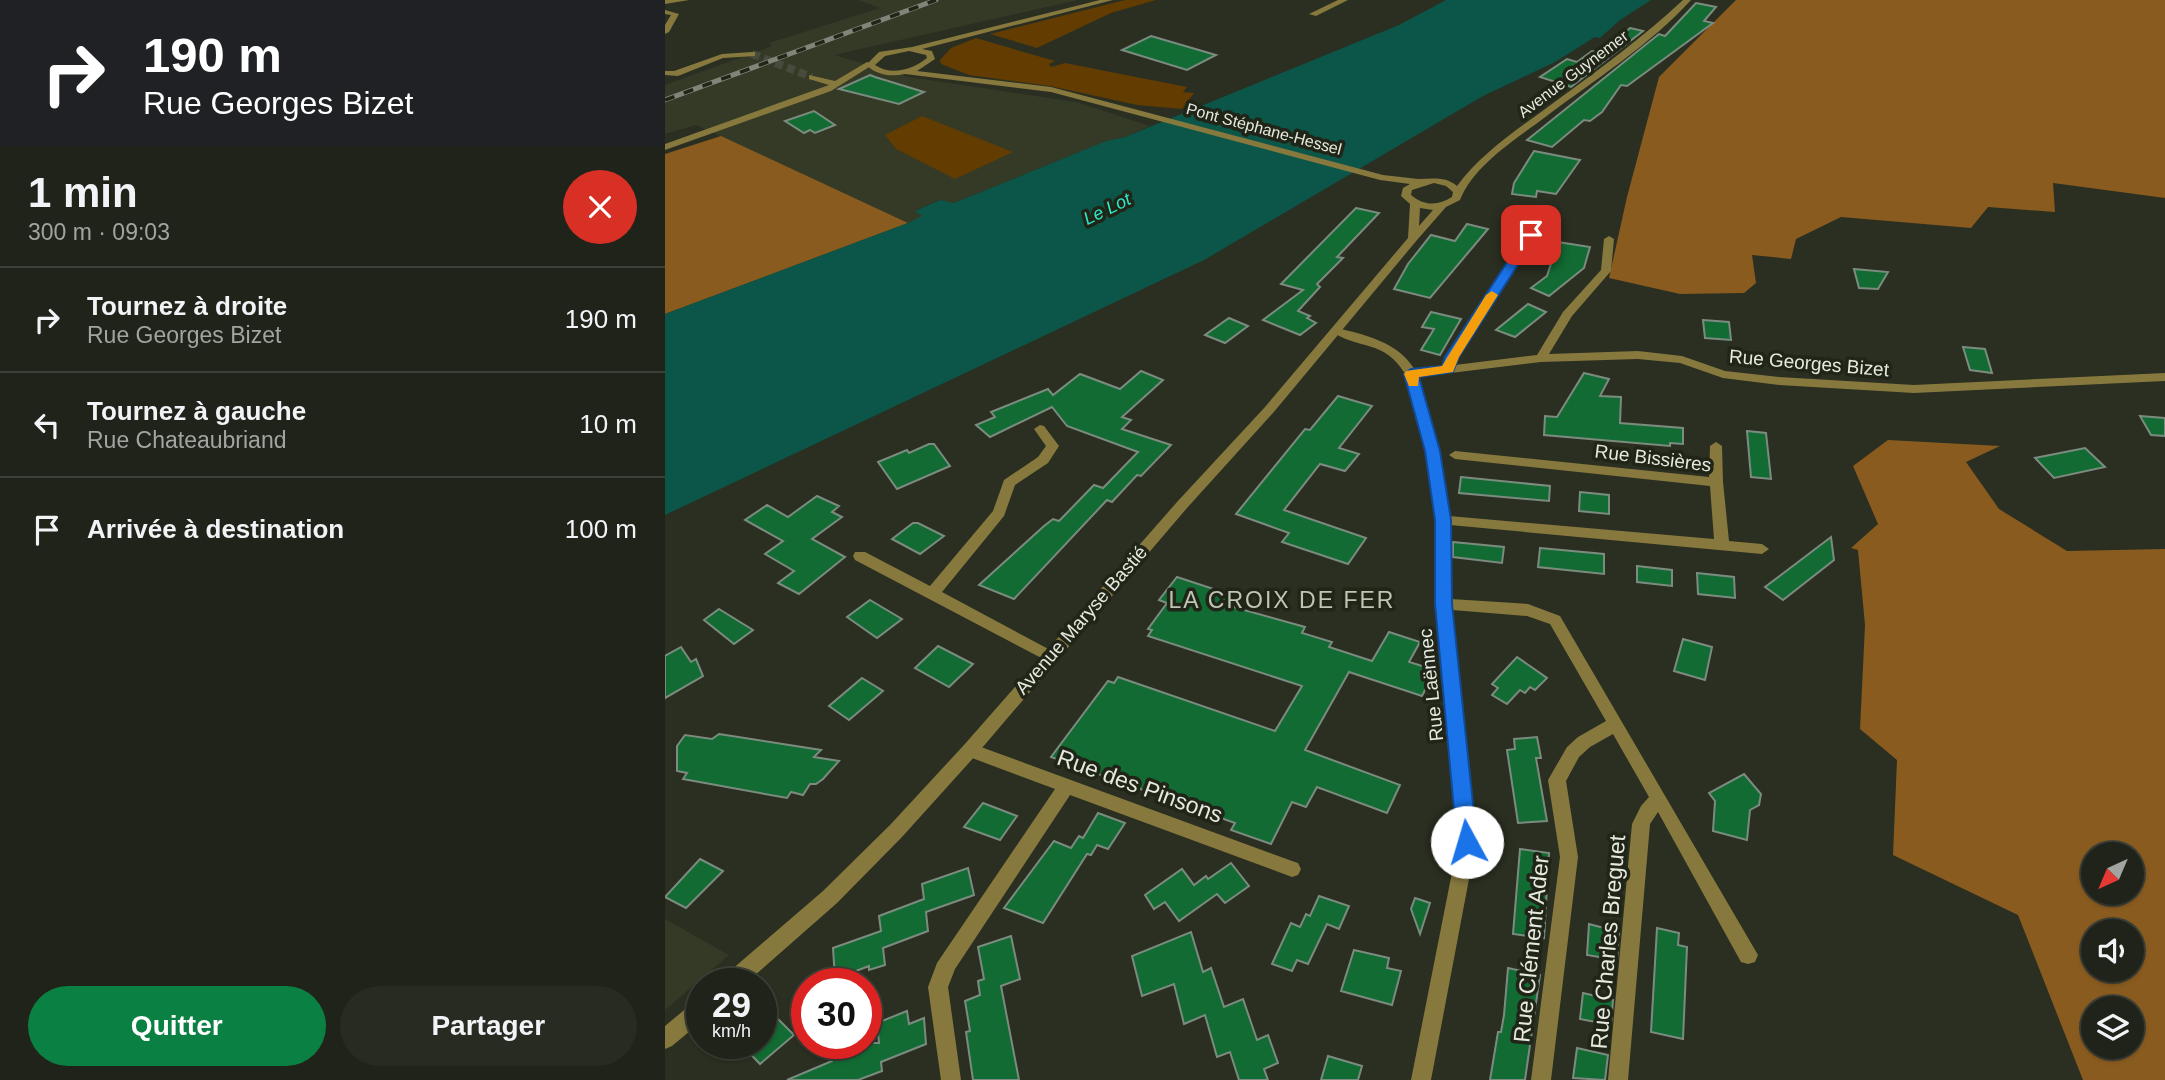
<!DOCTYPE html>
<html lang="fr">
<head>
<meta charset="utf-8">
<style>
  :root { --surface:#202319; --page:#282b22; --text:#f1f3f6; --muted:#a2a4a2; --line:#3d4038; --accent:#0b8043 }
  body { margin:0; font-family:Helvetica,sans-serif; background:var(--page); color:var(--text); height:100vh; display:flex; flex-direction:column; font-size:26px; white-space:nowrap }
  * { box-sizing:border-box; margin:0 }
  p { font-size:23px; color:var(--muted) }
  .icon { flex:none; width:38px; height:38px; fill:none; stroke:currentColor; stroke-width:2; stroke-linecap:round; stroke-linejoin:round }
  .map { position:relative; flex:1; overflow:hidden }
  .sheet { display:flex; flex-direction:column; background:var(--surface); width:665px }
  .sheet>* { flex:none }
  .hud { background:#202124; color:#fff; overflow:hidden }
  .needle { width:46px; rotate:224deg }
  .buttons { position:absolute; left:1416px; top:842px; display:grid; gap:14px }
  .buttons a { display:grid; place-items:center; width:63px; height:63px; border-radius:50%; background:var(--surface); box-shadow:0 2px 5px #0004,0 0 0 2px var(--line); font-size:35px }
  .speed { position:absolute; left:21px; top:968px; display:flex; gap:14px; font-size:35px; font-weight:700; text-align:center }
  .speed>* { display:grid; place-content:center; width:91px; height:91px; border-radius:50%; background:var(--surface); box-shadow:0 2px 5px #0004,0 0 0 2px var(--line); line-height:1 }
  .speed small { font-size:18px; font-weight:400 }
  .speed .limit { border:10px solid #d22; background:#fff; color:#111 }
  .pin { position:absolute; display:grid; place-items:center; width:60px; height:60px; color:#fff; margin:-30px; border-radius:14px; box-shadow:0 4px 10px #0006 }
  .me { position:absolute; width:77px; margin:-38px; rotate:354deg; stroke-linejoin:round; filter:drop-shadow(0 0 5px #0008) }
  .turn { display:flex; align-items:center; gap:24px; height:147px; padding:0 28px; font-size:32px }
  .turn .icon { width:91px; height:91px; stroke-width:2.5 }
  .turn b { display:block; font-size:49px; line-height:60px }
  .round { display:grid; place-items:center; flex:none; width:74px; height:74px; border-radius:37px; background:var(--page) }
  .overview { display:flex; align-items:center; justify-content:space-between; height:119px; padding:0 28px }
  h1 { font-size:42px; font-weight:800; line-height:52px }
  .cta { display:flex; gap:14px; margin-top:auto; padding:14px 28px }
  .cta a { flex:1; height:80px; border-radius:42px; background:var(--accent); color:#fff; font-size:28px; font-weight:800; line-height:80px; text-align:center }
  .cta a+a { background:var(--page); color:var(--text) }
  ul { padding:0; list-style:none }
  li { display:flex; align-items:center; gap:21px; height:105px; padding:0 28px; border-top:2px solid var(--line) }
  li div { flex:1 }
  li b { display:block; font-size:26px }
  li em { font-style:normal }
  main { display:flex; flex:1; min-height:0 }
  .map>svg:first-child { display:block }
  .built { fill:#343a26 }
  .green { fill:#623c00 }
  .forest { fill:#895b1f; fill-rule:evenodd }
  .water { fill:#0b5649 }
  .building { fill:#126b33; stroke:#7c8b7f; stroke-width:2 }
  .lines { fill:none; stroke-linecap:round; stroke-linejoin:round }
  .minor-tunnel { stroke:#464b3e; stroke-width:8; stroke-dasharray:8 4.5; stroke-linecap:butt }
  .minor { fill:#87793e; fill-rule:evenodd }
  .tertiary { fill:#87793e; fill-rule:evenodd }
  .rail-casing { stroke:#818579; stroke-width:5 }
  .rail { stroke:#212518; stroke-width:3.5; stroke-dasharray:10; stroke-linecap:butt }
  .route { fill:#1a73e8; stroke:#114b97; stroke-width:2 }
  .slow { fill:#f59e0b }
  .labels { text-anchor:middle; dominant-baseline:central; stroke-width:7; stroke-linejoin:round; paint-order:stroke }
  .far-street-label { font-size:16px; fill:#e5e9df; stroke:#212518 }
  .far-water-label { font-size:18px; font-style:italic; fill:#2beac9; stroke:#212518 }
  .street-label { font-size:19px; fill:#e5e9df; stroke:#212518 }
  .quarter-label { font-size:23px; letter-spacing:2px; fill:#bec5b3; stroke:#212518 }
  .near-street-label { font-size:23px; fill:#e5e9df; stroke:#212518 }
</style>
</head>
<body>
<main>
<section class="sheet">
<div class="hud">
<div class="turn"><svg class="icon" aria-label="right" viewBox="0 0 24 24"><path d="M7 20v-9h11M14 6l5 5-5 5"/></svg><div><b>190 m</b>Rue Georges Bizet</div></div>
</div>
<div class="overview"><div><h1>1 min</h1><p>300 m · 09:03</p></div><a class="round" style="background:#d93025;color:#fff"><svg class="icon" aria-label="close" viewBox="0 0 24 24"><path d="M6 6l12 12M18 6L6 18"/></svg></a></div>
<ul>
<li><svg class="icon" aria-label="right" viewBox="0 0 24 24"><path d="M7 20v-9h11M14 6l5 5-5 5"/></svg><div><b>Tournez à droite</b><p>Rue Georges Bizet</p></div><em>190 m</em></li>
<li><svg class="icon" aria-label="left" viewBox="0 0 24 24"><path d="M17 20v-9H6M10 6l-5 5 5 5"/></svg><div><b>Tournez à gauche</b><p>Rue Chateaubriand</p></div><em>10 m</em></li>
<li><svg class="icon" aria-label="arrive" viewBox="0 0 24 24"><path d="M6 21V4h12l-3 4 3 4H6"/></svg><div><b>Arrivée à destination</b></div><em>100 m</em></li>
</ul>
<div class="cta"><a>Quitter</a><a>Partager</a></div>
</section>
<div class="map">
<svg width="1500" height="1080" viewBox="0 0 1500 1080">
  <rect width="100%" height="100%" fill="#2a2f21"/>
  <g class="built">
    <path d="M193 0H413L169 55 244 77 411 102 485 126 460 137 441 141 289 203 274 200 251 210 258 216 243 223 31 125 0 134V85L107 46 104 43 215 8Z"/>
    <path d="M0 919 64 955 0 1010Z"/>
  </g>
  <g class="green">
    <path d="M460 0H491L446 13 372 48 325 34Z"/>
    <path d="M311 38 390 61 384 64 386 67 400 63 522 87 518 92 529 93 517 109 472 105 385 86 304 75 276 64 275 60 286 48Z"/>
    <path d="M257 116 348 152 290 179 231 149 220 135Z"/>
  </g>
  <g class="forest">
    <path d="M1071 0H1500V198L1388 183 1390 212 1323 207 1306 228 1176 217 1131 239 1126 259 1087 255 1091 283 1079 293 1015 294 944 278 962 197 994 77Z"/>
    <path d="M56 136 243 223 0 314V154Z"/>
    <path d="M1223 440 1335 446 1301 462 1334 509 1402 551 1500 549V1080H1418L1353 915 1228 855 1232 760 1195 729 1200 625 1193 550 1186 548 1213 524 1188 466ZM1428 854H1466V892H1428ZM1428 931H1466V970H1428ZM1428 1008H1466V1046H1428Z"/>
  </g>
  <path class="water" d="M781 0H986L955 20 935 38 930 37 890 62 818 96 539 260 0 515V314L243 223 257 216 250 211 275 200 289 203 441 141 460 137 734 25Z"/>
  <g class="building">
    <path d="M1031 3 1051 7 1039 21 1048 23 962 86 956 85 937 112 925 121 919 120 887 147 862 140 994 34 1000 36Z"/>
    <path d="M965 28 978 31 906 87 875 77 902 59 912 62 927 51 937 53Z"/>
    <path d="M486 36 551 55 522 70 457 50Z"/>
    <path d="M205 75 210 77 259 92 234 104 174 89Z"/>
    <path d="M149 111 170 125 150 133 145 130 139 133 120 121Z"/>
    <path d="M869 151 915 160 891 194 872 191 871 197 847 194 849 183Z"/>
    <path d="M691 208 714 213 672 257 678 258 652 284 655 287 633 311 645 316 642 318 651 323 635 335 598 320 638 290 616 284Z"/>
    <path d="M802 224 823 229 765 298 729 289 743 264 766 235 790 241Z"/>
    <path d="M893 242 925 247 919 268 884 296 866 288 882 276Z"/>
    <path d="M1189 269 1223 272 1213 289 1194 288Z"/>
    <path d="M863 304 881 312 850 337 831 330Z"/>
    <path d="M766 312 796 319 775 355 756 350 769 329 757 327Z"/>
    <path d="M564 318 583 326 560 343 540 335Z"/>
    <path d="M1038 320 1064 322 1066 340 1040 338Z"/>
    <path d="M1298 347 1320 349 1327 373 1305 370Z"/>
    <path d="M476 371 498 380 457 417 466 420 457 429 506 445 476 476 472 475 447 502 442 500 349 599 314 585 379 526 388 519 394 521 429 485 438 488 473 452 402 426 387 407 325 437 311 425 330 417 326 412 383 389 388 395 415 374 455 389Z"/>
    <path d="M919 373 944 379 935 396 956 397 955 423 1018 428V444L1005 443V446L879 435 880 416 892 417Z"/>
    <path d="M673 396 707 406 674 448 694 454 680 471 655 464 619 510 701 538 683 564 617 542 624 533 571 514 640 429 645 430Z"/>
    <path d="M1475 416 1500 418V436L1486 435Z"/>
    <path d="M1082 431 1101 433 1106 479 1086 477Z"/>
    <path d="M264 444H269L285 466 232 489 213 462 242 450 244 453Z"/>
    <path d="M1420 448 1440 467 1389 478 1370 458Z"/>
    <path d="M796 477 885 486 884 501 794 493Z"/>
    <path d="M915 492 944 495V514L914 511Z"/>
    <path d="M152 496 174 506 167 512 177 517 147 539 180 557 134 594 113 583 129 571 100 554 118 541 80 520 102 505 123 517Z"/>
    <path d="M248 523H253L279 536 255 554 227 539Z"/>
    <path d="M1166 537 1169 560 1118 600 1100 587Z"/>
    <path d="M788 542 839 547 837 563 788 557Z"/>
    <path d="M875 548 939 554V574L873 567Z"/>
    <path d="M972 566 1007 570V586L972 582Z"/>
    <path d="M1032 573 1069 577 1070 598 1033 594Z"/>
    <path d="M512 577 570 596 564 605 572 608 640 627 637 633 667 642 664 647 707 661 724 632 755 642 744 662 764 668 763 684 757 696 684 672 640 750 735 785 722 813 652 787 641 807 627 802 606 844 566 830 570 823 386 757 443 681 449 683 453 677 610 731 637 686 483 636 487 630 483 629 502 603 494 600Z"/>
    <path d="M205 600 237 619 212 638 182 617Z"/>
    <path d="M54 609 88 630 69 644 39 620Z"/>
    <path d="M1018 639 1047 647 1040 680 1009 671Z"/>
    <path d="M273 646 308 664 284 687 250 668Z"/>
    <path d="M16 647 26 662 31 659 38 676 0 698V656Z"/>
    <path d="M852 657 882 678 870 690 865 687 860 693 855 690 842 704 827 695 833 688 827 684Z"/>
    <path d="M197 678 218 691 184 720 164 706Z"/>
    <path d="M54 734 156 750 149 757 174 761 158 779 151 784H145L138 795 126 792 122 798 18 779 22 773 12 771V746L20 735 47 739Z"/>
    <path d="M872 737 876 758H871L882 821 853 823 842 750 850 749 849 739Z"/>
    <path d="M1079 774 1096 794 1094 805 1085 810 1082 840 1048 831 1050 801 1044 793Z"/>
    <path d="M318 803 352 816 335 840 299 827Z"/>
    <path d="M433 813 460 823 443 849 432 845 426 855 422 854 378 923 339 908 389 841 406 848 414 836 418 838Z"/>
    <path d="M855 849 884 853 879 938 848 934Z"/>
    <path d="M35 859 58 871 21 908 0 897Z"/>
    <path d="M566 863 584 886 560 903 552 894 514 921 500 902 489 909 480 895 517 869 529 885 541 876 543 879Z"/>
    <path d="M303 868 309 895 261 912 263 931 218 948 220 965 204 970V966L170 979 168 948 216 931 214 916 259 899 257 884Z"/>
    <path d="M654 896 684 906 674 929 662 924 643 964 632 960 627 971 607 964 626 923 635 927 641 914 645 916Z"/>
    <path d="M750 898 765 903 755 934 746 909Z"/>
    <path d="M924 924 954 932 952 960 922 955Z"/>
    <path d="M992 928 1014 933 1013 945 1022 947 1018 1039 986 1032Z"/>
    <path d="M526 932 538 972 546 968 559 1007 578 999 592 1040 603 1035 613 1063 599 1069 603 1080H574L565 1052 552 1057 540 1015 519 1024 509 984 477 996 467 956Z"/>
    <path d="M346 936 355 979 336 986 354 1080H308L301 1032 305 1031 300 1001 315 995 313 981 319 979 313 947Z"/>
    <path d="M689 950 724 958 722 968 736 971 727 1005 676 991Z"/>
    <path d="M843 968 875 975 860 1080H825L833 1032H836L839 1015Z"/>
    <path d="M918 993 948 1000 946 1025 915 1019Z"/>
    <path d="M96 1002 129 1035 95 1064 75 1043H96Z"/>
    <path d="M242 1011 244 1024 259 1018 261 1044 216 1062 217 1071 193 1080H122L167 1061V1049L183 1043H214L212 1023Z"/>
    <path d="M912 1048 943 1055 940 1080 908 1078Z"/>
    <path d="M663 1056 697 1066 693 1080H656Z"/>
  </g>
  <g class="lines">
    <path class="minor-tunnel" d="M87 54 147 77"/>
    <g class="minor">
      <path d="M0 0H24L0 4Z"/>
      <path d="M673 0H683L651 16 644 14Z"/>
      <path d="M0 10 14 14 4 32 0 34V25L6 15 0 14Z"/>
      <path d="M87 52H90V56L58 58 13 76 0 75V71H9L57 54Z"/>
      <path d="M202 62 209 64 166 91 0 150V144L164 85 144 79V75L170 81Z"/>
      <path d="M866 232 871 235 793 357 790 365 872 355 898 312 936 270 939 239 944 236 949 239 946 271 907 316 884 354 973 351 1017 356 1060 371 1114 377 1249 385 1500 373V381L1249 393 1114 385 1058 378 1015 363 973 359 876 362 753 377 774 451 784 516 1049 539 1045 486 790 459 784 455 790 451 1044 477 1045 446 1051 442 1057 446 1058 482 1064 541 1097 544 1104 549 1097 554 785 525 786 599 863 604 895 616 1093 955 1090 962 1083 964 1076 962 993 812 985 824 963 1080H943L967 824 976 806 984 797 948 734 925 747 914 757 901 781 913 857 886 1080H866L895 857 883 780 902 747 913 737 941 721 885 624 862 616 787 610 811 842 766 1080H746L793 842 772 604 771 520 762 451 740 374C720 339 692 350 666 331L672 328C701 335 733 342 750 370L778 366 781 357 861 235Z"/>
      <path d="M375 425 379 426 394 446 383 463 350 485 339 516 277 592 389 652 392 656 389 660 384 662 190 560 188 556 190 552H200L265 586 328 511 339 480 373 457 381 446 369 429Z"/>
      <path d="M305 743 627 861 633 863 636 869 633 875 627 877 405 795 290 969 283 987 296 1080H276L263 987 272 963 390 789 299 755 297 750 299 745Z"/>
    </g>
    <g class="tertiary">
      <path d="M435 0H448L257 49 267 51 270 59 252 71 386 87 718 175C730 176 742 178 753 179 767 179 780 176 792 186 818 151 856 127 891 101 935 69 978 37 1018 0H1026C985 45 931 79 883 115 853 138 809 164 795 200L781 207 752 240 608 413 522 508 311 755 237 837 172 903 80 984H55L58 977 158 891 225 825 299 745 512 502 600 407 743 238 745 204 736 196 738 188 745 184 715 180 386 92 240 74C225 77 212 75 201 65L214 52 247 47ZM244 51 261 55 262 58C247 70 226 76 210 65L220 56ZM769 183 781 186 788 192 787 197C773 206 759 206 746 195L747 190ZM755 208 768 210 754 226Z"/>
      <path d="M37 998V1021L7 1046 0 1049V1026L30 1001Z"/>
    </g>
    <g class="rail-casing">
      <path id="rail" d="M0 100 271 0"/>
    </g>
    <use href="#rail" class="rail"/>
  </g>
  <path class="route" d="M866 232 872 235 794 357 788 372 754 377 775 451 786 520 787 604 812 842 809 849 802 851 795 849 792 842 770 604V520L760 451 739 374 746 369 777 366 780 357 860 235Z"/>
  <path class="slow" d="M827 291 833 295 794 357 788 372 754 377 753 386H744L739 374 741 371 777 366 821 295Z"/>
  <g class="labels">
    <g class="far-street-label">
      <text transform="translate(908 74) rotate(-37)">Avenue Guynemer</text>
      <text transform="translate(599 129) rotate(15)">Pont Stéphane-Hessel</text>
    </g>
    <g class="far-water-label">
      <text transform="translate(442 209) rotate(-26)">Le Lot</text>
    </g>
    <g class="street-label">
      <text transform="translate(1144 363) rotate(5)">Rue Georges Bizet</text>
      <text transform="translate(988 458) rotate(7)">Rue Bissières</text>
      <text transform="translate(416 620) rotate(-49)">Avenue Maryse Bastié</text>
      <text transform="translate(766 685) rotate(-96)">Rue Laënnec</text>
    </g>
    <g class="quarter-label">
      <text x="617" y="600">LA CROIX DE FER</text>
    </g>
    <g class="near-street-label">
      <text transform="translate(475 786) rotate(20)">Rue des Pinsons</text>
      <text transform="translate(943 942) rotate(-85)">Rue Charles Breguet</text>
      <text transform="translate(866 949) rotate(-84)">Rue Clément Ader</text>
    </g>
  </g>
</svg>
<div class="buttons">
<a><svg class="needle" viewBox="-14 -14 28 28"><path d="M0-13l5 13h-10z" fill="#e53935"/><path d="M0 13l5-13h-10z" fill="#a2a4a2"/></svg></a>
<a><svg class="icon" aria-label="sound" viewBox="0 0 24 24"><path d="M4 9h4l5-4v14l-5-4H4zM17 9q2 3 0 6"/></svg></a>
<a><svg class="icon" aria-label="layers" viewBox="0 0 24 24"><path d="M12 4l9 5-9 5-9-5zM3 14l9 5 9-5"/></svg></a>
</div>
<div class="speed"><div>29<small>km/h</small></div><div class="limit">30</div></div>
<div class="pin" style="left:866px;top:235px;background:#d93025"><svg class="icon" aria-label="arrive" viewBox="0 0 24 24"><path d="M6 21V4h12l-3 4 3 4H6"/></svg></div>
<svg class="me" style="left:802px;top:842px" viewBox="-20 -20 40 40"><circle r="19" fill="#fff"/><path d="M0-13L10 11 0 6-10 11z" fill="#1a73e8"/></svg>
</div>
</main>
</body>
</html>
